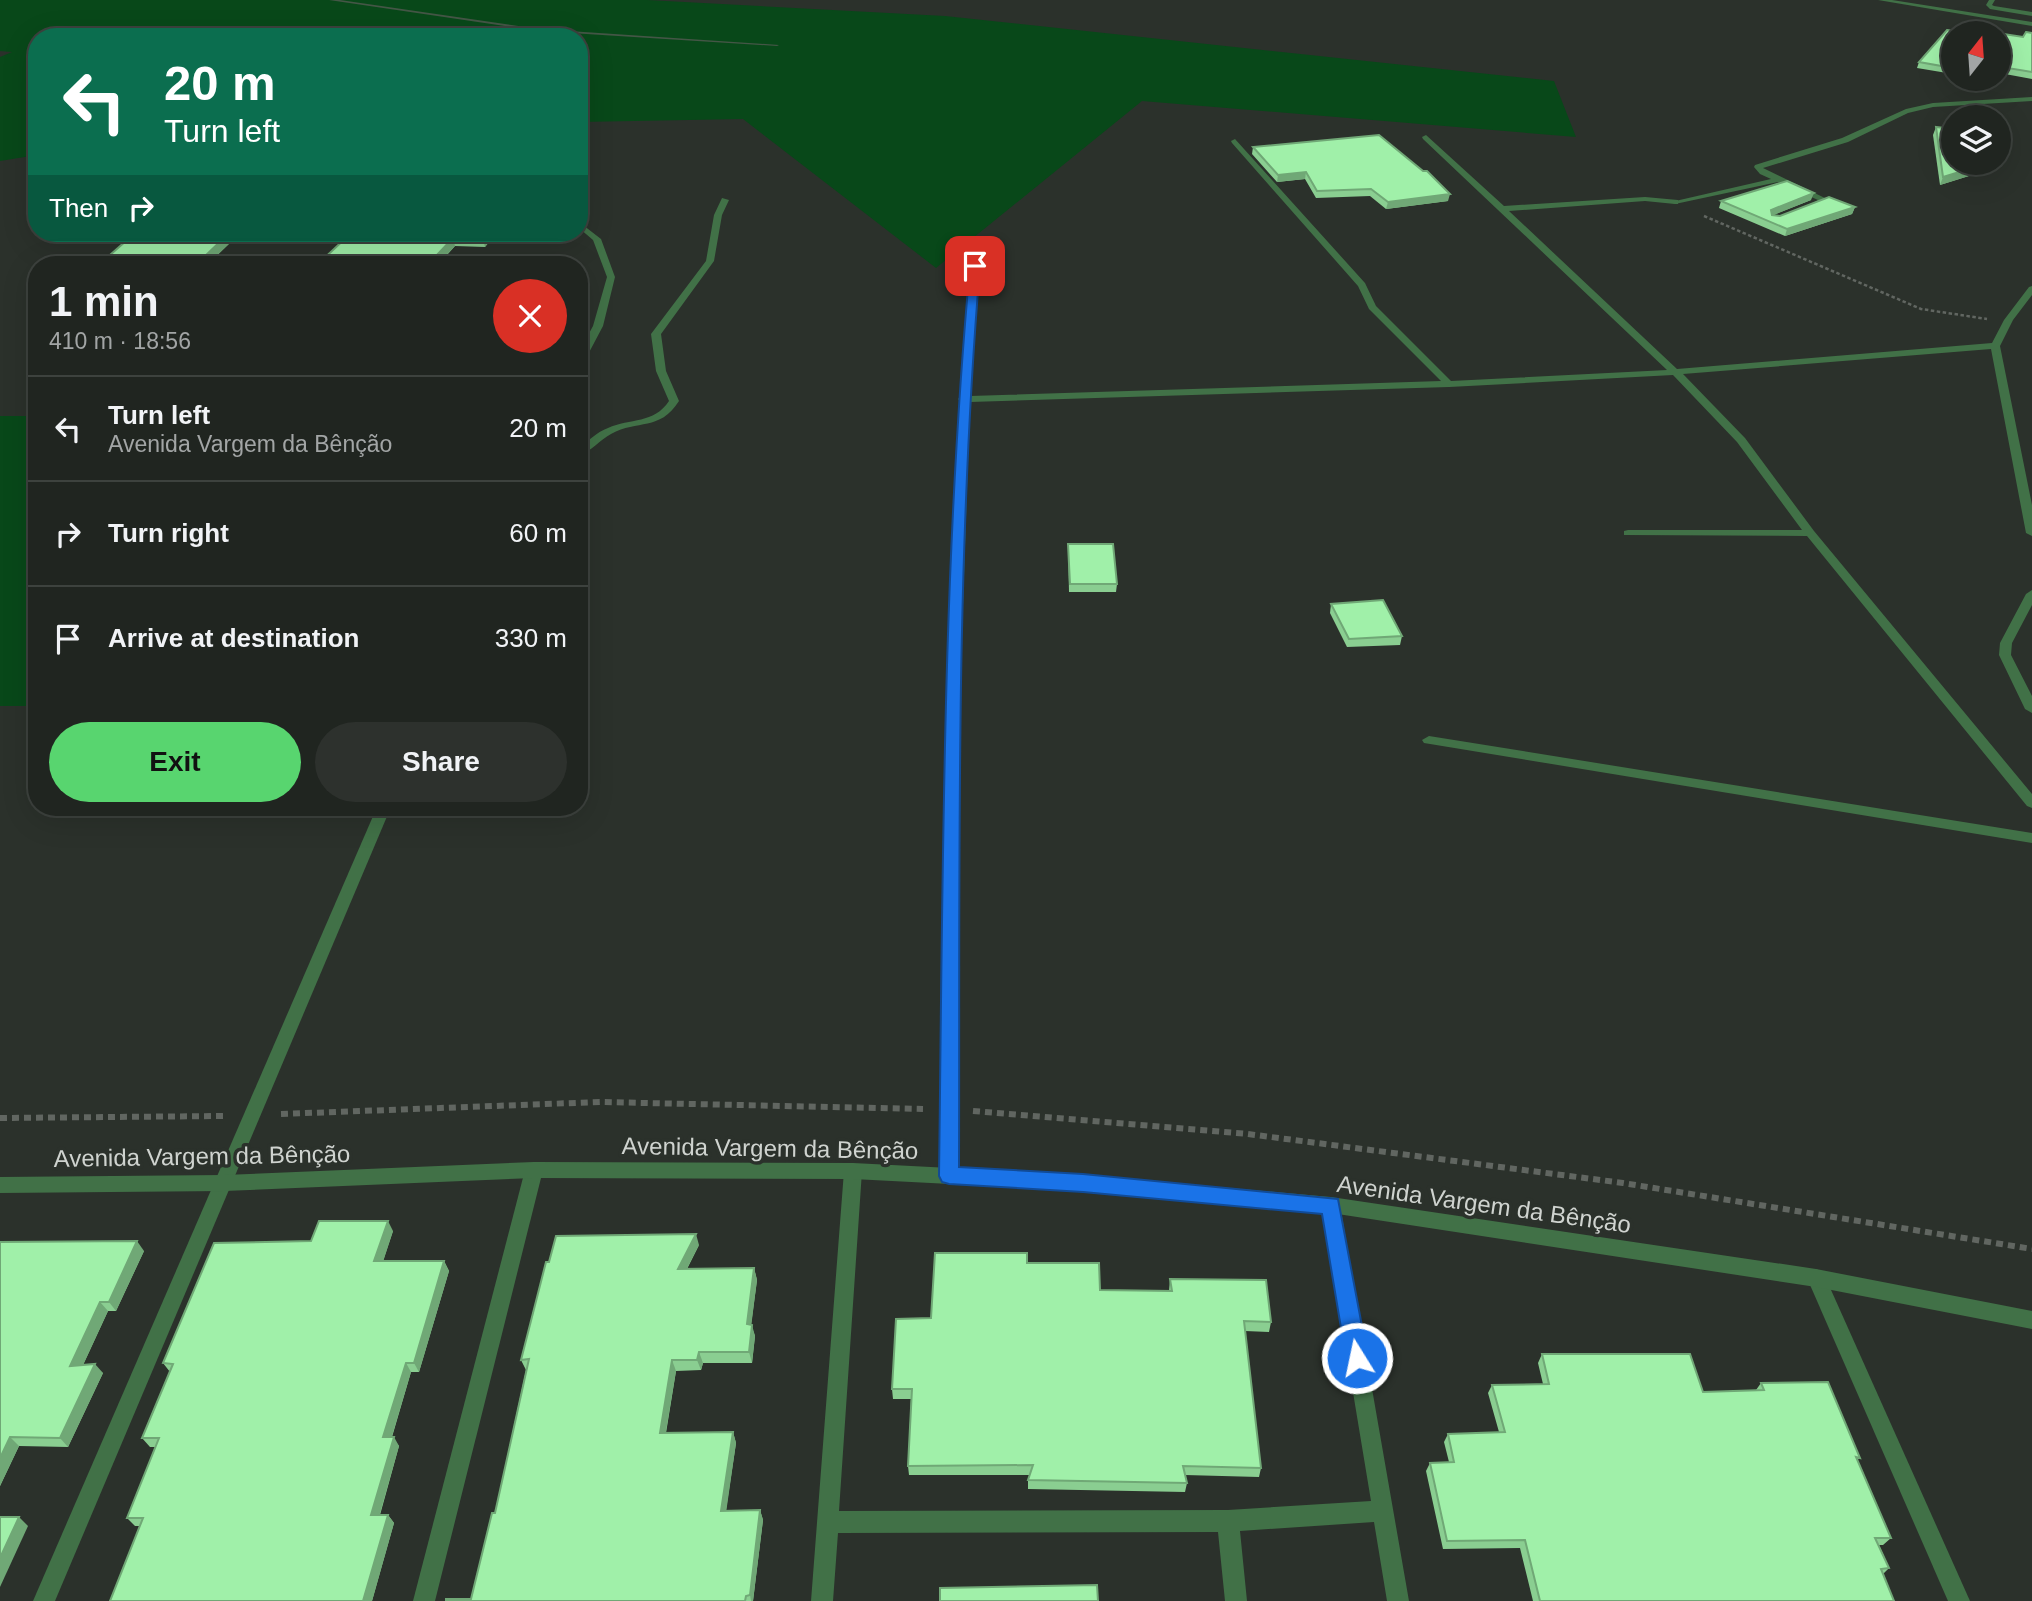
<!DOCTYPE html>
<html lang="en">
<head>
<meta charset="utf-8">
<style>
  :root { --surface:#202520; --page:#2d312d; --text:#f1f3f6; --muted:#a2a5a5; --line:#3d423e; --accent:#58d56f }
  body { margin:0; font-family:Arial,sans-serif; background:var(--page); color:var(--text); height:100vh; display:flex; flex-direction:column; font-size:26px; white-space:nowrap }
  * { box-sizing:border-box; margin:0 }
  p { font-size:23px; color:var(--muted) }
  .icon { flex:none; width:38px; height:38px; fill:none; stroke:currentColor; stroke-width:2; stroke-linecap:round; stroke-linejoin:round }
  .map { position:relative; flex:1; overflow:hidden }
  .panel { position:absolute; left:28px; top:256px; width:560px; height:560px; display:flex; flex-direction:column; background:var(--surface); border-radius:28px; box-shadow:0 7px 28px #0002,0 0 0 2px var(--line) }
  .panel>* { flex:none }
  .top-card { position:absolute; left:28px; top:28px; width:560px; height:214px; border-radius:28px; box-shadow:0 7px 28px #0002,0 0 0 2px var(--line); background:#0b6e4f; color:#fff; overflow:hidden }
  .needle { width:46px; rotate:17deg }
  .tools { position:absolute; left:1941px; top:21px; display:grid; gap:14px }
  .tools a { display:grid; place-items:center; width:70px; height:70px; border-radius:50%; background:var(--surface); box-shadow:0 7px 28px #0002,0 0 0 2px var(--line); font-size:35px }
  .pin { position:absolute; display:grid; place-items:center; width:60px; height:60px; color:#fff; margin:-30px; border-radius:14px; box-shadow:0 4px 10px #0006 }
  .me { position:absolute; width:77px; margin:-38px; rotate:350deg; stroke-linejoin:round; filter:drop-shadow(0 0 5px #0008) }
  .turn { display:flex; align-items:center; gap:24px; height:147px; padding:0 21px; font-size:32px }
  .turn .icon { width:91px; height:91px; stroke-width:2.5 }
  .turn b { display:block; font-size:49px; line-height:60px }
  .then { display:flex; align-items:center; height:66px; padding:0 21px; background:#0003; gap:14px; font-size:26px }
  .round { display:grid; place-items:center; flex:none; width:74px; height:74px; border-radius:37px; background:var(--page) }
  .overview { display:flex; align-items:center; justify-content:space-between; height:119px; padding:0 21px }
  h1 { font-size:42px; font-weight:700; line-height:52px }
  .button { display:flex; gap:14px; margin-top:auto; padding:14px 21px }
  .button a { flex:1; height:80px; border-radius:42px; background:var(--accent); color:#111; font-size:28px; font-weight:700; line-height:80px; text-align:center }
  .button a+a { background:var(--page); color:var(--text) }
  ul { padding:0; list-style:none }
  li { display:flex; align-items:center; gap:21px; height:105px; padding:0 21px; border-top:2px solid var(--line) }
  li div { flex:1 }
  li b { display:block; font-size:26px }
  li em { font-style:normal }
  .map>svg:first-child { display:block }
  .green { fill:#084819 }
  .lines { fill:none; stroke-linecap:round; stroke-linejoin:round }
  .stream { fill:#445646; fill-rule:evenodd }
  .path-far1 { stroke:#616661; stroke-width:2.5; stroke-dasharray:3.5 2.5; stroke-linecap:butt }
  .path { stroke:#616661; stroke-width:6; stroke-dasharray:7 5; stroke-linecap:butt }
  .service { fill:#417147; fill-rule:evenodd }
  .minor { fill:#417147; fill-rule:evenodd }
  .tertiary { fill:#417147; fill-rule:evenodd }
  .wall { fill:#8ace91 }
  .shaded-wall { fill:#70a876 }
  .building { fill:#a0f0a9; stroke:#70a876; stroke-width:2 }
  .route { fill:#1a73e8; stroke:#114b97; stroke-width:2 }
  .labels { text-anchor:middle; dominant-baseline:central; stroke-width:7; stroke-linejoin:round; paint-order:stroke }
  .near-street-label { font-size:24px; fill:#cfd3cf; stroke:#2b312b }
</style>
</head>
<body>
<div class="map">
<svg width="2032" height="1601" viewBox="0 0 2032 1601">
  <rect width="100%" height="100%" fill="#2b312b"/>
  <g class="green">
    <path d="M0 0H647L945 16 1554 81 1576 137 1142 101 936 268 743 119 579 122V37H37V155L0 161V57L12 52 0 51Z"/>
    <rect x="0" y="416" width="37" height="290"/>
  </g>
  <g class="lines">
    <path class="stream" d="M329 0H340L539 29 779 45 777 46 539 31Z"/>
    <path class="path-far1" d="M1704 216 1921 309 1987 319"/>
    <g class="path">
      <path d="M973 1111 1248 1134 1623 1183 2032 1249"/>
      <path d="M281 1114 600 1102 923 1109"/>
      <path d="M0 1118 223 1116"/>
    </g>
    <g class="service">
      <path d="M1878 0H1892L2032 22V26Z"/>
      <path d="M1989 0H1995L1992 5 1994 6 2032 12V16L1990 9 1986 5Z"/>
      <path d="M2032 97V101L1933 107 1908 113 1848 142 1763 168 1829 200 1815 208 1808 206 1818 200 1778 182 1675 204 1671 202 1771 179 1760 174 1754 167 1755 165 1842 138 1906 109 1933 103Z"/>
      <path d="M579 222 601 239 615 277 603 326 584 362 579 365V352L593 326 607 277 593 240 579 228Z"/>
      <path d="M1429 736 2032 833V843L1424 743 1422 740Z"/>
    </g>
    <g class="minor">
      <path d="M1426 135 1504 206 1645 197 1678 200V204H1675L1645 201 1509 211 1677 369 1992 343 2004 320 2029 287 2032 286V295L2013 320 2000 346 2032 505V536L2026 533 1991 349 1683 374 1745 438 1814 531 2032 794V808L2027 806 1807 536 1624 535V531L1628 530H1802L1737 442 1673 375 1449 387 970 402 959 721 958 1176 955 1181 949 1184 943 1181 940 1176 946 721 960 401 958 399 960 397 971 266 975 263 979 266 970 396 1441 381 1369 309 1358 286 1232 143 1231 141 1235 139 1365 283 1376 306 1451 381 1667 370 1423 139 1422 137Z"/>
      <path d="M722 198 729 200 722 215 714 261 661 334 666 371 679 401C659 432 638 419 611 434 600 440 591 451 579 456V448C588 441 597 432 608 428 630 418 654 424 669 401L656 371 651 334 706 261 714 215Z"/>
      <path d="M2032 590V605L2012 643 2011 655 2032 696V713L2025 709 1999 655 2000 643 2026 594Z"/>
      <path d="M377 807H391L55 1601H33Z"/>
      <path d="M534 1162 540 1165 543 1170 435 1601H413L525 1170 528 1165Z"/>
      <path d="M853 1163 859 1166 862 1171 839 1511 1228 1510 1371 1501 1322 1205 1325 1199 1331 1197 1337 1199 1340 1205 1409 1601H1387L1374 1522 1240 1531 1247 1601H1225L1218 1532 838 1533 833 1601H811L844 1171 847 1166Z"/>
      <path d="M1816 1269 1823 1272 1970 1601H1948L1807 1278 1809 1272Z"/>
    </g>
    <path class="tertiary" d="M534 1162 853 1163 1083 1175 1331 1197 1816 1269 2032 1311V1329L1816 1287 1331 1213 1083 1191 853 1179 534 1178 224 1191 0 1193V1177L224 1175Z"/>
  </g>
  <g class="wall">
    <path d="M1953 33V74L1917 68 1919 62Z"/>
    <path d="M1998 33 2023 37 2032 33V79L2005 74 1999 82 1979 79H1998Z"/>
    <path d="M1936 127 1972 175 1940 185 1933 135Z"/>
    <path d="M1253 147 1448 201 1386 209 1370 196 1316 198 1305 179 1277 182 1252 154Z"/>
    <path d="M1811 200 1773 215 1780 216 1855 207 1852 214 1785 236 1719 208 1721 201Z"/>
    <path d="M135 233H496L485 247 455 246 439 264H318L340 243 233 240 208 264H114L110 255Z"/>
    <path d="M1068 544 1117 584 1116 592H1069Z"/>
    <path d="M1331 604 1402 636 1400 645 1347 647 1330 613Z"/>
    <path d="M393 1231 383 1261H444L449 1271 419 1372H411L392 1437 399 1446 380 1515H388L394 1523 372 1601H110L140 1526H135L127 1518 156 1447H150L142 1438 170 1372 163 1363 311 1241Z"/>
    <path d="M0 1242 144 1251 116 1311H108L83 1365 103 1373 68 1447 19 1446 0 1486Z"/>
    <path d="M699 1245 687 1269 754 1268 757 1280 751 1325 755 1336 752 1363H703L701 1370 676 1371 666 1433 733 1432 736 1443 726 1510H760L763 1520 753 1601H446L471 1599 495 1513 526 1370 521 1360Z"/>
    <path d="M1027 1263 1100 1290 1169 1291 1170 1279 1271 1322 1269 1332 1245 1331 1261 1468 1259 1477 1185 1475 1187 1483 1185 1492 1028 1489V1480L1030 1475H909L908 1466 911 1399H893L892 1389 931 1318Z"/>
    <path d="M1542 1354 1703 1392 1756 1390 1761 1383 1860 1458 1857 1460 1891 1538 1883 1545H1879L1889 1568 1883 1574 1894 1601H1533L1520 1548 1443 1549 1426 1471 1430 1463 1449 1462 1444 1442 1448 1434 1499 1432 1488 1393 1492 1385 1543 1384 1538 1363Z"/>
  </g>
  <g class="shaded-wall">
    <path d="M1976 167 1972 175 1940 185 1943 177Z"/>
    <path d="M1306 172 1305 179 1277 182 1278 175Z"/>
    <path d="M1814 193 1811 200 1769 217 1771 210Z"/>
    <path d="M1450 194 1448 201 1386 209 1388 202Z"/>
    <path d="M1855 207 1852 214 1785 236 1787 229Z"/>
    <path d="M230 233 233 240 208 264H192L190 261Z"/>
    <path d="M488 233H496L485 247 483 239Z"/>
    <path d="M453 238 455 246 438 264 436 256Z"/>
    <path d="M409 257 411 264H403Z"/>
    <path d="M388 1221 393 1231 380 1271 374 1261Z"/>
    <path d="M696 1234 699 1245 681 1280 678 1269Z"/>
    <path d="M137 1241 144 1251 116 1311 109 1302Z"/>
    <path d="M444 1261 449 1271 419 1372 414 1363Z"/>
    <path d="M754 1268 757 1280 750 1335 747 1324Z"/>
    <path d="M100 1302 108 1311 78 1376 70 1366Z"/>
    <path d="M752 1325 755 1336 752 1363 749 1352Z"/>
    <path d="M699 1352 703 1363 701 1370 697 1360Z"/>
    <path d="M672 1360 676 1371 664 1443 660 1433Z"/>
    <path d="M406 1363 411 1372 389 1446 383 1437Z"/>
    <path d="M95 1364 103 1373 68 1447 60 1438Z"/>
    <path d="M733 1432 736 1443 725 1520 721 1511Z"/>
    <path d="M10 1437 19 1446 0 1486V1458Z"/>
    <path d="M394 1437 399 1446 377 1524 371 1515Z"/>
    <path d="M760 1510 763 1520 753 1601H751L750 1595Z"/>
    <path d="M388 1515 394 1523 372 1601H363Z"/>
    <path d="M19 1517 28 1526 0 1587V1558Z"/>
  </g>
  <g class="building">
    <path d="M1947 30 1967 33H1953V68L1919 62Z"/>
    <path d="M2026 32 2032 33V72L2008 68 2001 76H1998V33H1996H1997L2023 37Z"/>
    <path d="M1936 127 1953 129V163H1975L1976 167 1943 177Z"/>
    <path d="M1379 135 1423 171H1427L1450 194 1388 202 1371 189 1317 191 1306 172 1278 175 1253 147Z"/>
    <path d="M1787 181 1814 193 1771 210 1772 215 1780 216 1829 197 1855 207 1787 229 1721 201Z"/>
    <path d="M135 233H229L202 259 190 261 111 259 116 255H110Z"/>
    <path d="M244 233H488L483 239 453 238 436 256 409 257 403 264H318L348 236Z"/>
    <path d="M1068 544H1113L1117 584H1070Z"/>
    <path d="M1383 600 1402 636 1349 639 1331 604Z"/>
    <path d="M319 1221H388L374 1261H444L414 1363H406L383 1437H394L371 1515H388L363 1601H110L143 1518H127L159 1438H142L173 1364 163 1363 214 1243 311 1241Z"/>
    <path d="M696 1234 678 1269 754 1268 747 1324 752 1325 749 1352H699L697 1360H672L660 1433 733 1432 721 1511 760 1510 750 1595 746 1596 745 1601H446V1599H471L492 1513H495L529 1359 521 1360 546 1262H549L556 1236Z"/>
    <path d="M137 1241 109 1302H100L70 1366 95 1364 60 1438 10 1437 0 1458V1242Z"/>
    <path d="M935 1253H1027V1263H1099L1100 1290 1172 1291 1170 1279 1266 1280 1271 1322 1244 1321 1261 1468 1183 1466 1187 1483 1028 1480 1033 1465 908 1466 912 1389H892L896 1319 931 1318Z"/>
    <path d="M1542 1354H1690L1703 1392 1764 1390 1761 1383 1828 1382 1860 1458 1856 1457 1891 1538H1875L1889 1568 1881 1569 1894 1601H1540L1525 1540 1447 1541 1430 1463 1454 1462 1448 1434 1505 1432 1492 1385 1549 1384Z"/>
    <path d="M0 1517H19L0 1558Z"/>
    <path d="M1097 1585 1098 1601H940V1588Z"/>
  </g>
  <path class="route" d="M975 263 980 266C955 565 960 867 959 1167L1083 1174 1338 1199 1368 1358 1365 1365 1357 1369 1349 1365 1346 1358 1322 1214 1083 1192 949 1184 942 1182 939 1176C943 872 942 568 970 266Z"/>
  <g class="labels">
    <g class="near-street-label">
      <text transform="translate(770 1148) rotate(1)">Avenida Vargem da Bênção</text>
      <text transform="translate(202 1156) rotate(-1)">Avenida Vargem da Bênção</text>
      <text transform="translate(1484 1204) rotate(8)">Avenida Vargem da Bênção</text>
    </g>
  </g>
</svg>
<div class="tools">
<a><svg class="needle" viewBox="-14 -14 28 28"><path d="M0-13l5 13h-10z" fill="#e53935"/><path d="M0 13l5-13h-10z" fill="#a2a5a5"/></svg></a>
<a><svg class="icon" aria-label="layers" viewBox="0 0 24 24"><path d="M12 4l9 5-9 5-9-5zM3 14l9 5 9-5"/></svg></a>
</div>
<div class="pin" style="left:975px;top:266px;background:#d93025"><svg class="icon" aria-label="arrive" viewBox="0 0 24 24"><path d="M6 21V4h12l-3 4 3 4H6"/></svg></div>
<svg class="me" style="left:1357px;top:1358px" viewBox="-20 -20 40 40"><circle r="17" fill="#1a73e8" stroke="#fff" stroke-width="3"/><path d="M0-11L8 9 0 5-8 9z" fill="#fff"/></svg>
<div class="top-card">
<div class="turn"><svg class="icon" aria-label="left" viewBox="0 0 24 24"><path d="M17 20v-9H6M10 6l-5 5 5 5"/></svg><div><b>20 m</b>Turn left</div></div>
<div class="then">Then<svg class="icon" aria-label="right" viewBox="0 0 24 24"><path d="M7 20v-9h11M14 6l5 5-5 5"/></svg></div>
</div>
<section class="panel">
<div class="overview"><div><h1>1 min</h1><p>410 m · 18:56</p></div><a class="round" style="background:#d93025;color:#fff"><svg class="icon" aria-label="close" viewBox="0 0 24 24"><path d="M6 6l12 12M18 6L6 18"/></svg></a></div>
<ul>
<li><svg class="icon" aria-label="left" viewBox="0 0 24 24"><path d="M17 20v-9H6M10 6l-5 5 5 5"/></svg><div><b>Turn left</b><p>Avenida Vargem da Bênção</p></div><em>20 m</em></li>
<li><svg class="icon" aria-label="right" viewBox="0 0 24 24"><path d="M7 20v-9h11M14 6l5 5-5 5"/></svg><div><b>Turn right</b></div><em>60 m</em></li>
<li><svg class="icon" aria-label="arrive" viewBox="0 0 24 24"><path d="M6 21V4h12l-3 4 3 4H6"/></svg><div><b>Arrive at destination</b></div><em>330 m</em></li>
</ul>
<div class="button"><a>Exit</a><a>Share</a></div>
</section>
</div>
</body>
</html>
